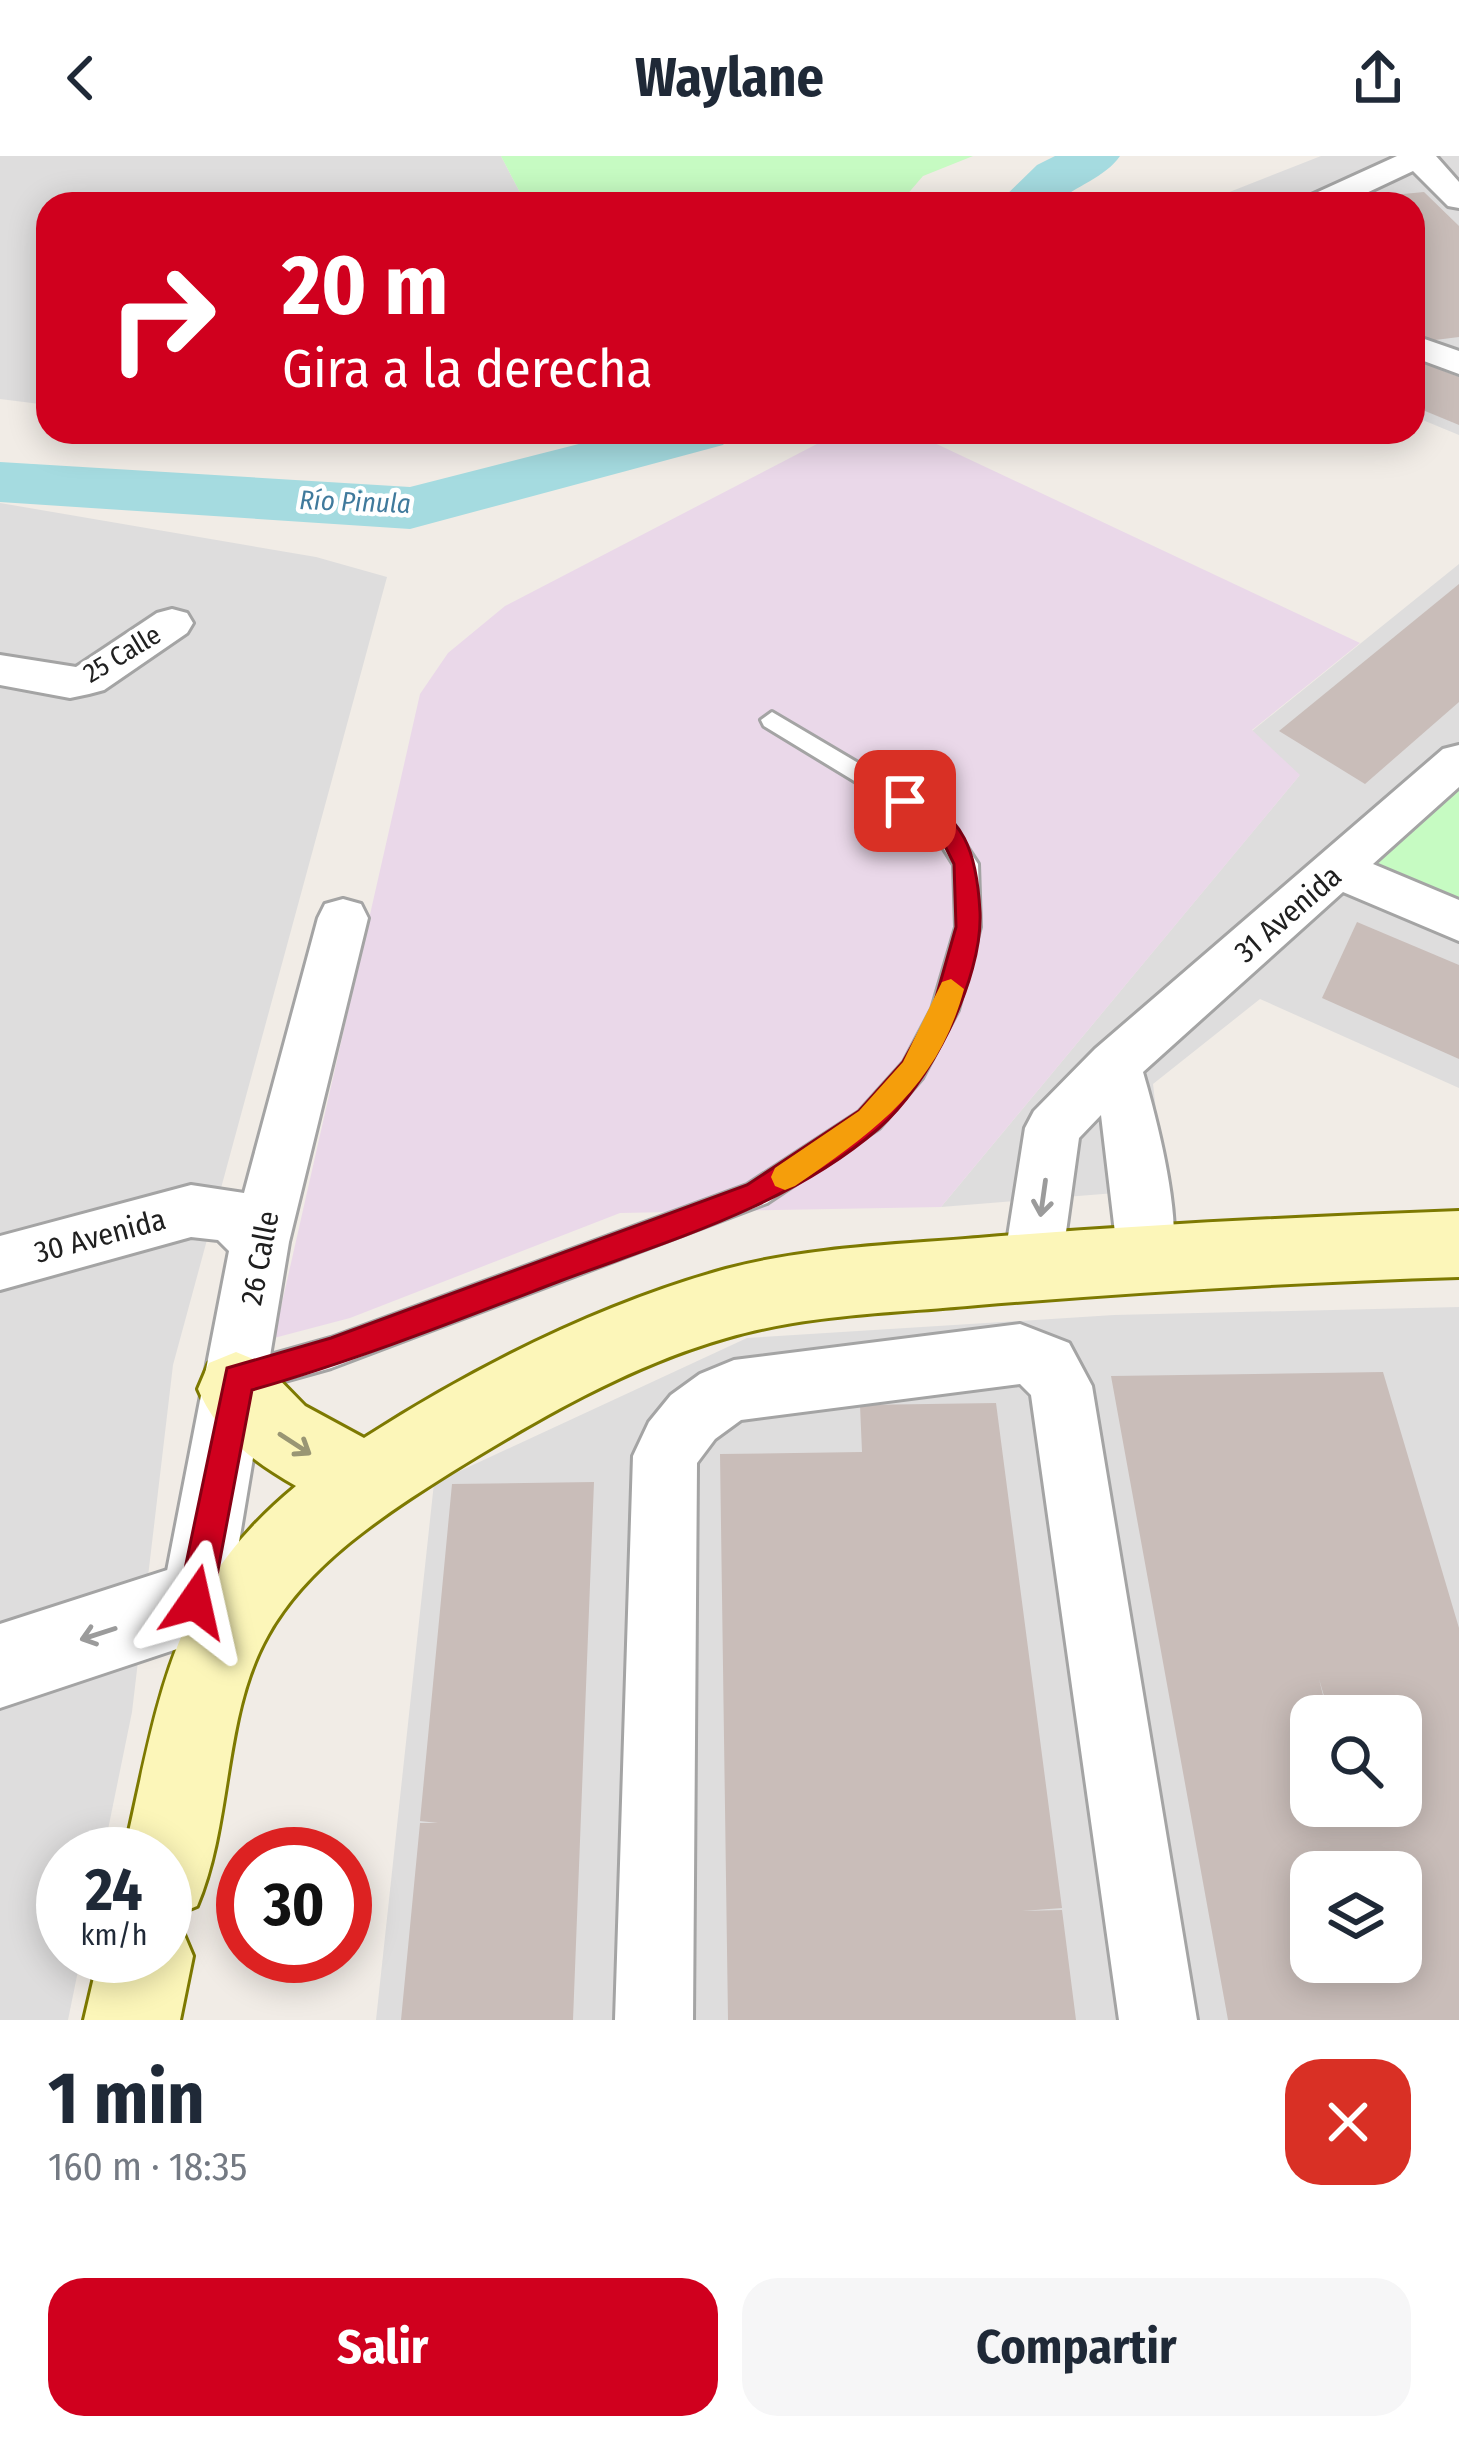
<!DOCTYPE html>
<html lang="es">
<head>
<meta charset="utf-8">
<style>
  :root { --surface:#fff; --page:#f6f6f7; --text:#1f2937; --muted:#747a83; --accent:#d0001e }
  body { margin:0; font-family:"Fira Sans Condensed",sans-serif; background:var(--page); color:var(--text); height:100vh; display:flex; flex-direction:column; font-size:45px; white-space:nowrap }
  * { box-sizing:border-box; margin:0 }
  p { font-size:39px; color:var(--muted) }
  .icon { flex:none; width:66px; height:66px; fill:none; stroke:currentColor; stroke-width:2; stroke-linecap:round; stroke-linejoin:round }
  .map { position:relative; height:1864px; overflow:hidden }
  .panel { display:flex; flex-direction:column; background:var(--surface); flex:1 }
  .panel>* { flex:none }
  .top-card { position:absolute; left:36px; top:36px; width:1389px; height:252px; border-radius:36px; box-shadow:0 6px 30px #0003; background:#d0001e; color:#fff; overflow:hidden }
  .fabs { position:absolute; left:1290px; top:1539px; display:grid; gap:24px }
  .fabs a { display:grid; place-items:center; width:132px; height:132px; border-radius:24px; background:var(--surface); box-shadow:0 6px 30px #0003; font-size:60px }
  .speed { position:absolute; left:36px; top:1671px; display:flex; gap:24px; font-size:60px; font-weight:700; text-align:center }
  .speed>* { display:grid; place-content:center; width:156px; height:156px; border-radius:50%; background:var(--surface); box-shadow:0 6px 30px #0003; line-height:1 }
  .speed small { font-size:30px; font-weight:400 }
  .speed .limit { border:18px solid #d22; background:#fff; color:#111 }
  .pin { position:absolute; display:grid; place-items:center; width:102px; height:102px; color:#fff; margin:-51px; border-radius:24px; box-shadow:0 6px 18px #0006 }
  .me { position:absolute; width:132px; margin:-66px; rotate:11deg; stroke-linejoin:round; filter:drop-shadow(0 0 9px #0008) }
  .turn { display:flex; align-items:center; gap:42px; height:252px; padding:0 48px; font-size:54px }
  .turn .icon { width:156px; height:156px; stroke-width:2.5 }
  .turn b { display:block; font-size:84px; line-height:102px }
  .round { display:grid; place-items:center; flex:none; width:126px; height:126px; border-radius:36px; background:var(--page) }
  .headline { display:flex; align-items:center; justify-content:space-between; height:204px; padding:0 48px }
  h1 { font-size:72px; font-weight:700; line-height:90px }
  .action { display:flex; gap:24px; margin-top:auto; padding:24px 48px }
  .action a { flex:1; height:138px; border-radius:36px; background:var(--accent); color:#fff; font-size:48px; font-weight:700; line-height:138px; text-align:center }
  .action a+a { background:var(--page); color:var(--text) }
  header { display:flex; justify-content:space-between; align-items:center; height:156px; padding:0 48px; background:var(--surface); font-size:54px; font-weight:700 }
  .map>svg:first-child { display:block }
  .residential { fill:#dedddd; fill-rule:evenodd }
  .industrial { fill:#ead8e9 }
  .park { fill:#c6fbc2 }
  .lines { fill:none; stroke-linecap:round; stroke-linejoin:round }
  .river { fill:#a5dbe0; fill-rule:evenodd }
  .building { fill:#c9bdb9; fill-rule:evenodd }
  .service-casing { stroke:#a4a4a4; stroke-width:6 }
  .minor-casing { stroke:#a4a4a4; stroke-width:6 }
  .tertiary-casing { stroke:#a4a4a4; stroke-width:6 }
  .secondary-casing { stroke:#7d7901; stroke-width:6 }
  .service { fill:#fff; fill-rule:evenodd }
  .minor { fill:#fff; fill-rule:evenodd }
  .tertiary { fill:#fff; fill-rule:evenodd }
  .secondary { fill:#fcf6b9; fill-rule:evenodd }
  .oneway { stroke:#9b9b9b }
  .oneway2 { stroke:#999674 }
  .route { fill:#d0001e; stroke:#870014; stroke-width:3 }
  .slow { fill:#f59e0b }
  .labels { text-anchor:middle; dominant-baseline:central; stroke-width:9; stroke-linejoin:round; paint-order:stroke }
  .far-water-label { font-size:27px; font-style:italic; fill:#407a9c; stroke:#fff }
  .far-street-label { font-size:27px; fill:#202020; stroke:#fff }
  .street-label { font-size:30px; fill:#202020; stroke:#fff }
</style>
</head>
<body>
<header><svg class="icon" aria-label="back" viewBox="0 0 24 24"><path d="M15 5l-7 7 7 7"/></svg>Waylane<svg class="icon" aria-label="share" viewBox="0 0 24 24"><path d="M12 15V3M7 8l5-5 5 5M5 13v7h14v-7"/></svg></header>
<div class="map">
<svg width="1459" height="1864" viewBox="0 0 1459 1864">
  <rect width="100%" height="100%" fill="#f1ece6"/>
  <g class="residential">
    <path d="M0 0H501L526 48H48V249L0 243Z"/>
    <path d="M1321 0H1459V279L1413 260V48H1199Z"/>
    <path d="M0 347 316 401 387 421 173 1209 132 1556 103 1698H63V1800H81L68 1864H0Z"/>
    <path d="M1459 408V932L1260 843 1153 928 1165 1033 941 1051 1299 620 1252 575Z"/>
    <path d="M1459 1151V1864H376L434 1327 747 1182 1114 1159ZM1311 1560H1401V1650H1311ZM1311 1716H1401V1806H1311Z"/>
  </g>
  <path class="industrial" d="M840 276H911L1360 487 1252 574 1300 619 941 1051 620 1057 350 1162 274 1182 420 538 448 497 505 450Z"/>
  <g class="park">
    <path d="M501 0H973L923 20 905 41 888 48H526Z"/>
    <path d="M1459 605V765L1339 714Z"/>
  </g>
  <g class="lines">
    <g class="river">
      <path d="M1055 0H1120C1106 21 1075 30 1055 48H997L1037 9Z"/>
      <path d="M626 276H733L723 289 410 373 0 346V306L410 331Z"/>
    </g>
  </g>
  <g class="building">
    <path d="M1424 36 1459 70V181L1419 186 1413 179V48H1367L1361 42Z"/>
    <path d="M1413 203 1459 221V269L1413 250Z"/>
    <path d="M1459 428V546L1365 628 1279 575Z"/>
    <path d="M1357 766 1459 809V903L1322 842Z"/>
    <path d="M1383 1216 1459 1472V1864H1228L1111 1220ZM1319 1523 1330 1560H1401V1650H1311V1560H1328ZM1311 1716H1401V1806H1311Z"/>
    <path d="M996 1247 1062 1752 1022 1755 1062 1754 1076 1864H728L720 1298 862 1296 860 1249Z"/>
    <path d="M594 1326 573 1864H401L420 1667H438L420 1665 452 1328Z"/>
  </g>
  <g class="lines">
    <g class="service-casing">
      <path id="service" d="M772 556 946 659 978 708 980 771 958 854 922 922 879 972 767 1047 331 1212 238 1238 227 1234 223 1223 227 1212 238 1208 331 1182 747 1029 859 956 904 906 932 853 956 771 954 709 930 671 764 570 761 564Z"/>
    </g>
    <g class="minor-casing">
      <g id="minor">
        <path d="M1397 0H1436L1459 26V52L1448 50 1413 15 1343 48H1303L1307 41Z"/>
        <path d="M1413 179 1459 195V218L1413 201Z"/>
        <path d="M172 453 187 457 193 467 187 477 104 534 89 538 70 542 0 529V499L76 511 157 457Z"/>
        <path d="M1459 589V631L1373 708 1459 744V785L1343 736 1143 916C1157 964 1187 1077 1168 1121L1147 1129 1126 1121 1118 1102 1101 959 1079 982 1061 1112 1053 1131 1032 1139 1011 1131 1003 1112 1025 972 1034 955 1095 893 1443 593Z"/>
        <path d="M343 743 361 748 368 762 289 1086 229 1446 219 1470 195 1480 171 1470 161 1446 229 1095 218 1084 191 1081 0 1134V1080L191 1029 244 1037 318 762 325 748Z"/>
        <path d="M1020 1168 1069 1187 1092 1230 1197 1864H1119L1031 1239 1020 1228 741 1264 715 1283 697 1307 693 1864H615L633 1300 649 1266 671 1239 700 1218 734 1204Z"/>
      </g>
    </g>
    <g class="tertiary-casing">
      <path id="tertiary" d="M195 1405H240L269 1417 281 1446 269 1475 240 1487H195L0 1552V1468Z"/>
    </g>
    <g class="secondary-casing">
      <path id="secondary" d="M1459 1055V1121C1299 1126 1138 1136 978 1149 894 1157 808 1158 726 1182 628 1210 536 1264 450 1317 383 1359 307 1409 268 1479 222 1560 233 1665 197 1750L168 1762 179 1767 193 1800 180 1864H84L99 1800H165V1698H124C159 1546 168 1435 296 1330 253 1305 218 1280 198 1233L209 1207 236 1196 263 1207 305 1250 364 1282C475 1211 599 1148 726 1113 808 1091 894 1089 978 1082 1138 1069 1298 1061 1459 1055Z"/>
    </g>
    <use href="#service" class="service"/>
    <use href="#minor" class="minor"/>
    <use href="#tertiary" class="tertiary"/>
    <use href="#secondary" class="secondary"/>
  </g>
  <defs><path id="oneway-shaft" d="M-6 0H5M1.5-3L5.5 0L1.5 3" fill="none" stroke-width="1.6" stroke-linecap="round" stroke-linejoin="round" transform="scale(3)"/></defs>
  <g class="oneway">
    <use href="#oneway-shaft" transform="translate(1043 1042) rotate(98)"/>
    <use href="#oneway-shaft" transform="translate(98 1478) rotate(162)"/>
  </g>
  <use class="oneway2" href="#oneway-shaft" transform="translate(295 1288) rotate(33)"/>
  <path class="route" d="M905 636C966 656 977 699 980 756 983 824 929 929 878 973 787 1051 670 1084 560 1125 458 1164 357 1204 252 1234L212 1446 207 1458 195 1463 183 1458 178 1446 227 1212 331 1182 747 1029 859 955 903 906 933 852 956 771 954 708 944 688 893 645Z"/>
  <path class="slow" d="M951 823 964 833C938 931 874 976 795 1030L785 1034 775 1030 771 1021 775 1012 859 955 903 906 942 826Z"/>
  <g class="labels">
    <g class="far-water-label">
      <text transform="translate(355 346) rotate(2)">Río Pinula</text>
    </g>
    <g class="far-street-label">
      <text transform="translate(122 498) rotate(-31)">25 Calle</text>
    </g>
    <g class="street-label">
      <text transform="translate(1288 758) rotate(-41)">31 Avenida</text>
      <text transform="translate(100 1080) rotate(-15)">30 Avenida</text>
      <text transform="translate(260 1102) rotate(-79)">26 Calle</text>
    </g>
  </g>
</svg>
<div class="fabs">
<a><svg class="icon" aria-label="search" viewBox="0 0 24 24"><circle cx="10" cy="10" r="6"/><path d="M15 15l6 6"/></svg></a>
<a><svg class="icon" aria-label="layers" viewBox="0 0 24 24"><path d="M12 4l9 5-9 5-9-5zM3 14l9 5 9-5"/></svg></a>
</div>
<div class="speed"><div>24<small>km/h</small></div><div class="limit">30</div></div>
<div class="pin" style="left:905px;top:645px;background:#d93025"><svg class="icon" aria-label="arrive" viewBox="0 0 24 24"><path d="M6 21V4h12l-3 4 3 4H6"/></svg></div>
<svg class="me" style="left:195px;top:1446px" viewBox="-20 -20 40 40"><path d="M0-17L14 15 0 8-14 15z" fill="#d0001e" stroke="#fff" stroke-width="4"/></svg>
<div class="top-card">
<div class="turn"><svg class="icon" aria-label="right" viewBox="0 0 24 24"><path d="M7 20v-9h11M14 6l5 5-5 5"/></svg><div><b>20 m</b>Gira a la derecha</div></div>
</div>
</div>
<section class="panel">
<div class="headline"><div><h1>1 min</h1><p>160 m · 18:35</p></div><a class="round" style="background:#d93025;color:#fff"><svg class="icon" aria-label="close" viewBox="0 0 24 24"><path d="M6 6l12 12M18 6L6 18"/></svg></a></div>
<div class="action"><a>Salir</a><a>Compartir</a></div>
</section>
</body>
</html>
